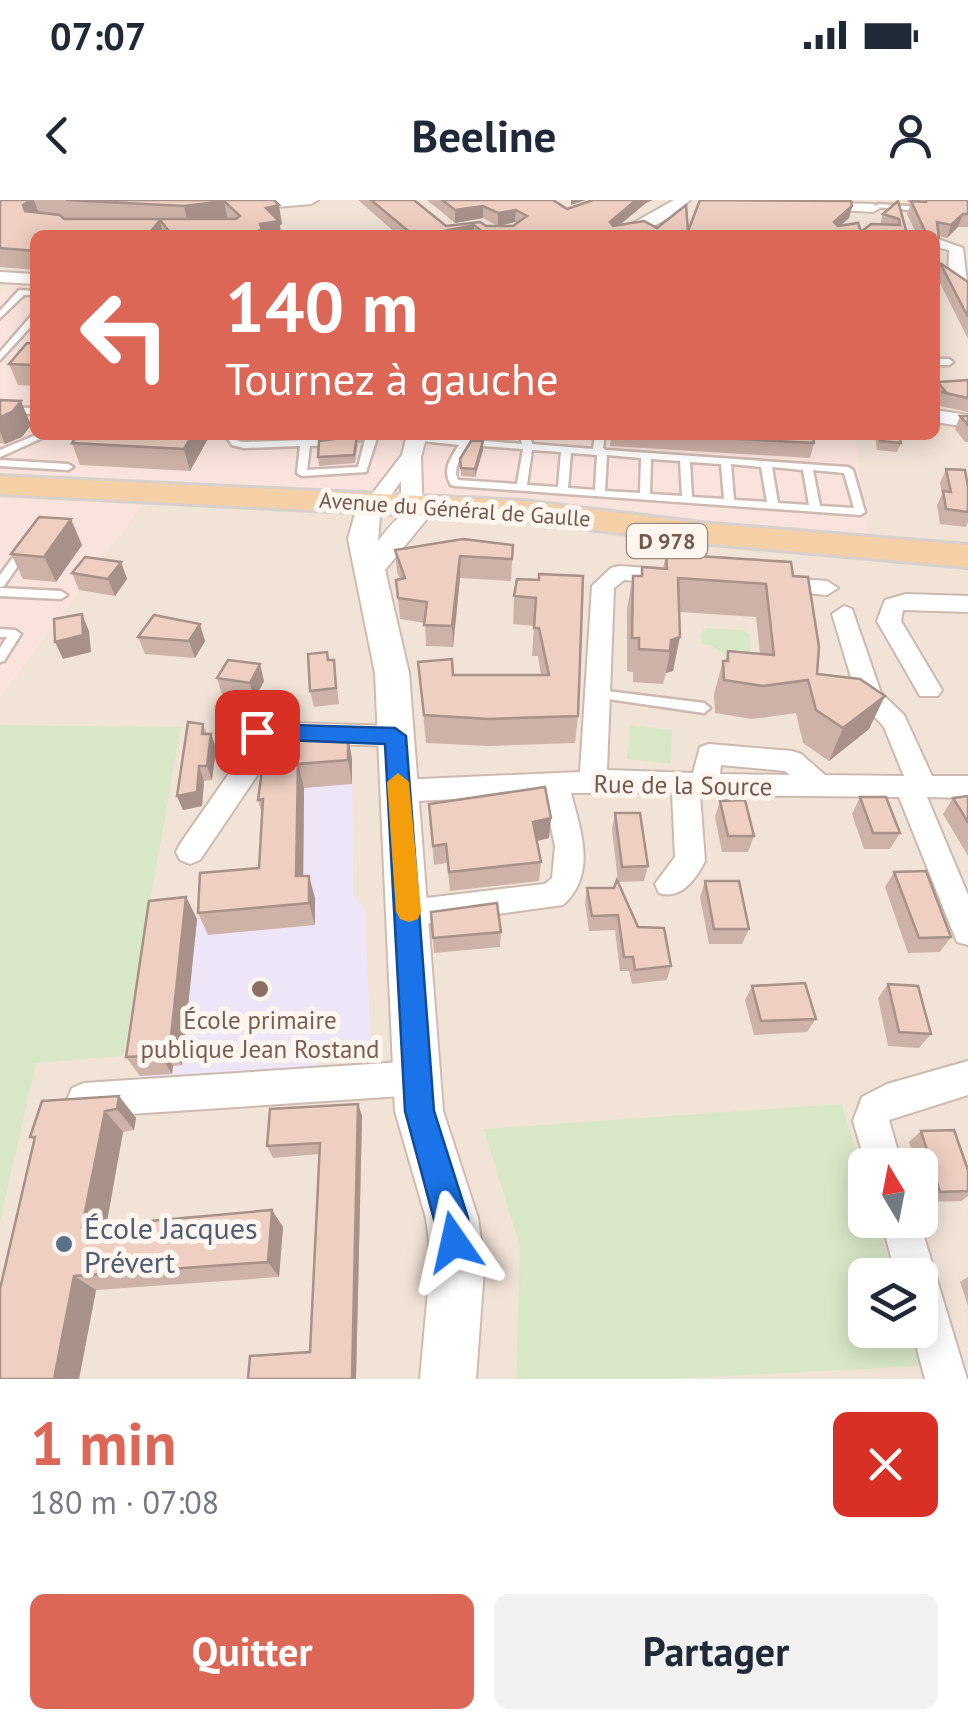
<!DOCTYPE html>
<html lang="fr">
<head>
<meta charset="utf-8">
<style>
  :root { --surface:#fff; --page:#f2f2f3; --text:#1f2937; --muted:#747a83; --accent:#dc6756 }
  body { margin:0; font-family:"PT Sans",sans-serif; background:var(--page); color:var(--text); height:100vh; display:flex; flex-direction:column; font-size:38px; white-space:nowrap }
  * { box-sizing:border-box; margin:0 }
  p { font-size:32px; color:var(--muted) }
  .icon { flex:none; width:55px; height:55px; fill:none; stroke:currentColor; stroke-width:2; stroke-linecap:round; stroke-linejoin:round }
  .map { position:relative; height:1179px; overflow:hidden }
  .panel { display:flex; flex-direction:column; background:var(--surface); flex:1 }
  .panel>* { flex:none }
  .guide { position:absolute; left:30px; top:30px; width:910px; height:210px; border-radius:15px; box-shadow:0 5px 25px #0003; background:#dc6756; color:#fff; overflow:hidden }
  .needle { width:65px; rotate:350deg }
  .controls { position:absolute; left:848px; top:948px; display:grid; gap:20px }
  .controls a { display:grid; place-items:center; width:90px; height:90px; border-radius:15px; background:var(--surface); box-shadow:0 5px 25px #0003; font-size:50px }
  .pin { position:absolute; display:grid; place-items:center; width:85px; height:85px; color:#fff; margin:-42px; border-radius:20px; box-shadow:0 5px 15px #0006 }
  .me { position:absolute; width:110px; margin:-55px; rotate:349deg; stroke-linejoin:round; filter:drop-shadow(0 0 8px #0008) }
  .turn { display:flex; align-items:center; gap:35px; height:210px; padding:0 30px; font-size:45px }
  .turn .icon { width:130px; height:130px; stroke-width:2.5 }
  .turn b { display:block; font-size:70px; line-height:85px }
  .round { display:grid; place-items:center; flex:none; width:105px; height:105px; border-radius:15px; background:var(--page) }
  .summary { display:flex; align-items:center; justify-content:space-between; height:170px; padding:0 30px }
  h1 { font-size:60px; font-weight:600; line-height:75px; color:var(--accent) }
  .action { display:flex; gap:20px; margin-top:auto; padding:20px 30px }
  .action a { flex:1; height:115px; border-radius:15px; background:var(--accent); color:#fff; font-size:40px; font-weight:600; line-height:115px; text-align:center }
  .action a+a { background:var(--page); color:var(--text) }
  .status { display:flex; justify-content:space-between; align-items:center; height:70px; padding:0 50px; background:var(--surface); direction:ltr }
  .status svg { height:28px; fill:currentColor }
  header { display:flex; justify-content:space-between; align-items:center; height:130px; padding:0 30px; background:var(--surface); font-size:45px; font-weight:600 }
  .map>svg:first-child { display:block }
  .residential { fill:#f2e3d7; fill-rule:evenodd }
  .commercial { fill:#fae3dd }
  .education { fill:#efe5f8 }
  .green { fill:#d8e8c7 }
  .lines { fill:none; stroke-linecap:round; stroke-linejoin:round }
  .lane-casing { stroke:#cdb9af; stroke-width:5 }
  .street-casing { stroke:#cdb9af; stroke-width:4 }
  .secondary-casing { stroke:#d1bbaf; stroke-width:4 }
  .primary-casing { stroke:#d8d0cd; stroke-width:6 }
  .lane { fill:#fff; fill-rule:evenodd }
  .street { fill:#fff; fill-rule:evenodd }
  .secondary { fill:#fff; fill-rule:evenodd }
  .primary { fill:#f5d0a6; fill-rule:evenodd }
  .wall { fill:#ceb2a7; fill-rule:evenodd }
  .shaded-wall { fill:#a79188 }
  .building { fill:#efcfc2; stroke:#a79188; stroke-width:2.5 }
  .route { fill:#1a73e8; stroke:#114b97; stroke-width:2.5 }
  .slow { fill:#f59e0b }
  .education-dot { fill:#8d6e63; stroke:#fef6ef; stroke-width:4 }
  .service-dot { fill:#5c6f8a; stroke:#fef6ef; stroke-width:4 }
  .labels { text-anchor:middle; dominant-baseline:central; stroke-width:10; stroke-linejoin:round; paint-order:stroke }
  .far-street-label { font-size:22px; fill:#74584e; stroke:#fef6ef }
  .shield { fill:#fef6ef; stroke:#9d877e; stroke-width:2.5 }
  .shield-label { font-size:22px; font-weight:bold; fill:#74584e }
  .street-label { font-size:25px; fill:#74584e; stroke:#fef6ef }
  .education-label { font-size:25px; fill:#785e54; stroke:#fef6ef }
  .near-service-label { font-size:30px; fill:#4e5e75; stroke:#fef6ef; text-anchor:start }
</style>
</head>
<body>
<div class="status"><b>07:07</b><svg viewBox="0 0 49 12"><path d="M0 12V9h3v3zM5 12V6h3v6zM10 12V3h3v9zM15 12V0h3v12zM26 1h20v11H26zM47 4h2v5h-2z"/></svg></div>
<header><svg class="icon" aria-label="back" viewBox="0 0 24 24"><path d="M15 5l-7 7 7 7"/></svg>Beeline<svg class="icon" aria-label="person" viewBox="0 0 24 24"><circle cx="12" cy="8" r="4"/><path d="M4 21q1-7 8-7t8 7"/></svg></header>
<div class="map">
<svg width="968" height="1179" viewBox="0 0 968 1179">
  <rect width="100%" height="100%" fill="#fbf2e8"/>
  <path class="residential" d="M0 0H968V1179H0ZM35 35H935V235H35ZM865 965H920V1020H865ZM865 1075H920V1130H865Z"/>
  <path class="commercial" d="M10 84 35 86V137L20 154 35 156V235H855L870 351 701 333 150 295 0 498V94Z"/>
  <path class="education" d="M352 560 353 695 365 710 371 856 318 862V868L139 883 160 723 208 718 266 690 272 566Z"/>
  <g class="green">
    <path d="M706 428 743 430 750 435 751 473 711 445 701 444 700 434Z"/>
    <path d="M0 525 181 527 123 856 36 863 0 1022Z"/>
    <path d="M630 525 672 530 671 564 627 559Z"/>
    <path d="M842 904 865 982V1020H876L893 1075H865V1130H909L920 1166 670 1179H516L520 1047 484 929Z"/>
  </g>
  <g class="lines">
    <g class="lane-casing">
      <g id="lane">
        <path d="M878 4 920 7 923 9 920 11 876 7Z"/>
        <path d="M19 90 35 91V95H24L0 118V111Z"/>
        <path d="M32 115H35V122L0 160V152Z"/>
        <path d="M935 159H949L953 162 949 165H935Z"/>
        <path d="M0 207 35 208V214L0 213Z"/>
        <path d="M36 235H49L0 257V250Z"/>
        <path d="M225 235H235L238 241 244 242 334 239 357 235H378L366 272 302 276 297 273 300 246 244 248 232 245ZM365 239 358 267 307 270 310 246 334 245Z"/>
        <path d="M416 235 522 244 520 235H530L532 244 593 249 595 235H605L603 248 606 250 848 267 853 270 865 312 860 315 455 286 451 285C442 270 450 259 459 245L413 240V236ZM469 245 523 249 517 284 458 280C452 268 462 256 469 245ZM532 250 561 252 558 287 527 285ZM571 253 597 255 595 290 568 288ZM607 255 641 258 640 293 605 291ZM651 259 680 261 682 296 650 294ZM690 262 721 264 724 299 692 297ZM731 264 761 267 767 302 734 300ZM772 267 803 270 809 305 778 303ZM813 270 844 273 854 308 820 306Z"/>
        <path d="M0 260 68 264 73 267 68 270 0 266Z"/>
        <path d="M26 344 31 347 4 386 0 387V375L22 345Z"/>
        <path d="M0 388 61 391 67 395 61 399 0 396Z"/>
        <path d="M0 429 15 430 21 434 4 461 0 462V448L7 437H0Z"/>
        <path d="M599 490 704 503 710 508 704 513 595 497 593 494Z"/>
      </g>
    </g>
    <g class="street-casing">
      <g id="street">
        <path d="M263 0H318L311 4 241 10 234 6Z"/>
        <path d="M674 0H690C669 21 642 35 612 35Z"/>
        <path d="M737 0 873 4 880 8 873 12 744 4Z"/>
        <path d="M935 38 963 48 968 92 948 78 949 50 935 47Z"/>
        <path d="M0 72 35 74V84L0 82Z"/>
        <path d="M935 210 968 215V227L935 222Z"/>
        <path d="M407 235H427L421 257 423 320 412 326 401 320V281L373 320H359L355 316 402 255Z"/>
        <path d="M619 366 679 370 690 377 679 384 624 380 614 388 607 570 693 573 700 547 709 544 792 551 801 554 825 575 904 576 884 527 857 497 832 414 844 406 852 409 881 493 904 515 932 576H968V598L927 597 968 695V745L957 742 899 597 700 595 705 661C696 679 681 700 659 693L655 684 675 657 672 592 571 593C581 632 597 674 563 705L409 726 398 722 394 713 398 704 409 700 545 684 552 678 555 646 544 594 399 602 389 599 385 591 389 583 399 580 580 572 592 386 611 368ZM721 565 785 571 790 575 720 574Z"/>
        <path d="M771 377 827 381 838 388 827 395 763 389 760 384Z"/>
        <path d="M906 394 968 396V412L903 410 901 421 942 490 938 496H920L877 421 885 400Z"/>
        <path d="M257 522 395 526 404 529 408 536 404 543 395 546 268 542 260 571 200 660 190 664 180 660 176 652 180 644 237 562 248 525Z"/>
        <path d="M417 861 429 866 434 878 429 890 417 895 84 917 72 912 67 900 72 888 84 883Z"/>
        <path d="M968 861V895L889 920 902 965H866L853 921 862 897 887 884Z"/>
        <path d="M881 1020H919L967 1179H925L912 1130H920V1075H896Z"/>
      </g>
    </g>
    <g class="secondary-casing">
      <path id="secondary" d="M366 307 376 310 380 316 378 341C391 326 400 308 422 314L426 320 385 370 409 473 443 911 478 1018 481 1041 484 1069 476 1179H420L430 1069 429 1041 426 1018 395 911 375 473 348 339 356 310Z"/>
    </g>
    <g class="primary-casing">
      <path id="primary" d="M0 276 524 301 701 323 968 345V367L701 343 524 321 0 294Z"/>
    </g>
    <use href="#lane" class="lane"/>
    <use href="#street" class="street"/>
    <use href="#secondary" class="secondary"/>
    <use href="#primary" class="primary"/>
  </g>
  <g class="wall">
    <path d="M0 0H274L282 24 280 25 281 35H35V70L0 67Z"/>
    <path d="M358 0H414L446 26 480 22 486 26H498L483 18 455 23 427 0H553L567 9 646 3 620 25 688 31 852 6 849 18 840 26 861 32 880 24 883 14 898 1 904 35H398ZM515 22 517 23 513 26H498Z"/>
    <path d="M908 0H968V27H958L947 38 939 36 935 48V35H917L907 14 911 3 907 2Z"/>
    <path d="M940 63 968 82V139L936 75Z"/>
    <path d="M35 144V186L18 185 9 164Z"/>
    <path d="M968 180V212L936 205 938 201 935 198V189L938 182Z"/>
    <path d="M0 200 31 225 22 237 5 244 0 243Z"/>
    <path d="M960 216H968V242H965L955 229Z"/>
    <path d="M77 235H210L190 271 80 265 72 243Z"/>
    <path d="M611 235H813L814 243 810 258 610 246Z"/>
    <path d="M875 235H899L901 243 897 252 877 250Z"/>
    <path d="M358 244 355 263 319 266 318 257Z"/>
    <path d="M483 250 475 277 461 276 460 259Z"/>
    <path d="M946 269 968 287V322L966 327 940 324 937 305 942 294 940 283Z"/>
    <path d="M82 345 56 382 23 379 11 354Z"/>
    <path d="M513 345 511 381 460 378 453 447 426 446 425 423 400 419 396 380 400 379 397 372 395 350Z"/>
    <path d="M666 354 793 376 817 474 869 529 829 561 803 543 796 513 752 519 715 513 714 494 723 461H725L728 451 760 454 756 417 680 412 673 471 666 473 663 484 633 482V472L627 471V409L633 376H641L642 367 663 369Z"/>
    <path d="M121 362 127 379 115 396 79 390 72 373Z"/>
    <path d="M539 380 578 516 575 543 489 546 426 543 418 462 453 475H541L538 456H532L534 426 513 424 514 396Z"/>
    <path d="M138 437 205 441 195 458 145 454Z"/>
    <path d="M328 460H334L339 504 314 507 310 491Z"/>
    <path d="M217 478 264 481 254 500 222 495Z"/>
    <path d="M203 524 207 534H211L216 548 212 580 204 581 202 606 183 610 177 596Z"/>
    <path d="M348 535 352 560V584L304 588 303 676 315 698V725L208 735 198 713 259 668 262 614 258 600 266 541Z"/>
    <path d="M968 596V656L943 614 953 598Z"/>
    <path d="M860 597 900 633 890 649H864L852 614Z"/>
    <path d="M720 601 754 636 748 652H722L715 617Z"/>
    <path d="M429 604 551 618 549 638 537 641 541 662 539 681 450 691 447 663 434 665Z"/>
    <path d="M615 613 648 666 644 681 618 682 612 629Z"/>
    <path d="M894 672 951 737 940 752 908 753 885 687Z"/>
    <path d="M705 681 749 729 742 744H709L700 697Z"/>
    <path d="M587 688H614L638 727 671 766 667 780 632 784 629 771H620L615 730 589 731 585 703Z"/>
    <path d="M186 697 197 719 182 865 173 866 172 874 140 876 126 857Z"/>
    <path d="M431 712 501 732 500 747 434 753Z"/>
    <path d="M888 784 931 834 919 848 888 846 878 798Z"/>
    <path d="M752 786 816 819 807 832 754 835 745 800Z"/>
    <path d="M119 896 136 918 134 930 123 932 106 1025 283 1027 279 1077 96 1090 79 1179 35 941 30 937Z"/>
    <path d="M358 904 362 916 356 1179H248L310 1152 319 954 273 958 267 946Z"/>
    <path d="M921 931 968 970V996L961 1001 927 1002 920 977V965H916L909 942Z"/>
    <path d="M968 1077V1106L960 1082Z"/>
  </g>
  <g class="shaded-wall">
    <path d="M31 0H34L40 17 29 24 23 5Z"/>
    <path d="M571 0H586L571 5Z"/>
    <path d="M636 0H653L646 3 608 34 610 22Z"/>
    <path d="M224 1 228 20 188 25 184 6Z"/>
    <path d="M279 5 282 24 280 25 281 35H237L260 24 266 8Z"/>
    <path d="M483 6V18L455 23V10Z"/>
    <path d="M852 6 849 18 830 35 834 22Z"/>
    <path d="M516 10 515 22 498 26V13Z"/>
    <path d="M963 14 958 27 947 38 951 25Z"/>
    <path d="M160 20 163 35H148Z"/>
    <path d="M474 25V35H424Z"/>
    <path d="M21 201 31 225 22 237 5 244 0 231V217Z"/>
    <path d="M192 235H210L190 271 184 249Z"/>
    <path d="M483 241V250L475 277V269Z"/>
    <path d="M71 319 82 345 56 382 44 357Z"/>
    <path d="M460 356V378L453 447 452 426Z"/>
    <path d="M121 362 127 379 115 396 108 379Z"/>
    <path d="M82 414 89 431 91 452 63 459 55 442Z"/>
    <path d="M200 424 205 441 195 458 189 441Z"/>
    <path d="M680 437 673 471 666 473 670 451 671 440Z"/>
    <path d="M260 464 264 481 254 500 250 483Z"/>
    <path d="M885 496 869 529 829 561 843 528Z"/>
    <path d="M211 534 216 548 212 580 207 566Z"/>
    <path d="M348 535 352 560V584L348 560Z"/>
    <path d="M298 564 304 588 303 699 296 676Z"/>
    <path d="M199 566 204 581 202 606 183 610 177 596Z"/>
    <path d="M551 618 549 638 532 642 533 622Z"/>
    <path d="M309 676 315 698V725L309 703Z"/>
    <path d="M186 697 197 719 182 865 170 846Z"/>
    <path d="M161 847 173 866 172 874 160 855Z"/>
    <path d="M119 896 136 918 134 930 117 909Z"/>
    <path d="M358 904 362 916 356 1179H352Z"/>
    <path d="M105 911 123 932 103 1044 82 1027Z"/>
    <path d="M272 1010 283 1027 279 1077 268 1062Z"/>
    <path d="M74 1076 96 1090 79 1179H54Z"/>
  </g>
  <g class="building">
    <path d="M0 0H31L23 5 25 11 60 15 64 19H236L240 16 224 1 184 6 66 0H274L279 5 266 8 279 21 260 24 262 30 238 35H172L160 20 148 35H35V51L0 48Z"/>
    <path d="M371 0H414L446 26 480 22 486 26H513L527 16 516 10 498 13 483 6 455 10 442 0H553L567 9 593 0H636L610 22 613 26 644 21 657 28 686 5 688 31 700 0 851 1 852 6 834 22 838 26 858 23 861 32 871 24 900 25 899 19 883 14 898 1 906 30 900 35H486L474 25 424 35H413Z"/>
    <path d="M927 0H968V14H963L951 25 937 22 939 38 935 41V35H927L911 1 926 2Z"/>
    <path d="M940 63 968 82V117Z"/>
    <path d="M27 143 35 144V165L9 164Z"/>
    <path d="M968 180V198L941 192H946L938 182Z"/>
    <path d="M0 200 21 201 12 212 0 217Z"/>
    <path d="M960 216H968V225Z"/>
    <path d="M77 235H192L184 249 72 243Z"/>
    <path d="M665 235H813L814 243Z"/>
    <path d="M879 235H899L901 243 880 241Z"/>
    <path d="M357 236 354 255 318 257 319 241Z"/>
    <path d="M471 241H483L475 269 461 268 460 259Z"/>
    <path d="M946 269 965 270 968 287V312L946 309 943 291 951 292Z"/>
    <path d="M39 317 71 319 44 357 11 354Z"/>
    <path d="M463 339 513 345 512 359 460 356 452 426 424 425 427 402 398 398 396 380 405 378 395 350Z"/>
    <path d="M666 354 791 362 793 376 808 377 819 447 817 474 860 479 885 496 843 528 816 510 808 480 763 486 724 480 723 461H728V451L774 455 766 384 678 378 680 437 671 440 670 451 639 449V438H632L633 376H642V367L667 369Z"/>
    <path d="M85 357 121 362 108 379 72 373Z"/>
    <path d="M539 374 583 376 578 516 489 519 424 515 418 462 452 459 453 475H549L539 428H534L536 398 514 396 517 379 539 380Z"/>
    <path d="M82 414 83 435 55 442 54 419Z"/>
    <path d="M154 415 200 424 189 441 138 437Z"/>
    <path d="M327 452 328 460H334L336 488 310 491 308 454Z"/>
    <path d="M228 460 260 464 250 483 217 478Z"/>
    <path d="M188 522 203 524 202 534H211L207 566H199L197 592 177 596Z"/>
    <path d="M348 535V560L298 564 296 676H309V703L198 713 200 673 259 668 263 599 258 600 266 541Z"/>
    <path d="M545 587 551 618 533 622 541 662 449 672 446 644 433 646 429 604Z"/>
    <path d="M968 596V622L953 598Z"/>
    <path d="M860 597H886L900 633H873Z"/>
    <path d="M745 600 754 636H728L720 601Z"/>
    <path d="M615 613H640L648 666 622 667Z"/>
    <path d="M926 671 951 737 919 738 894 672Z"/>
    <path d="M617 680 638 727 664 728 671 766 635 770 633 757H624L618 715 592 716 587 688H614Z"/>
    <path d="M705 681H739L749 729H714Z"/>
    <path d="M186 697 170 846 161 847 160 855 126 857 149 701Z"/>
    <path d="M497 703 501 732 433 738 431 712Z"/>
    <path d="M805 783 816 819 761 821 752 786Z"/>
    <path d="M888 784 918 786 931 834 899 832Z"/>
    <path d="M119 896 117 909 105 911 82 1027 272 1010 268 1062 74 1076 54 1179H0V1089L35 937H30L42 901Z"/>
    <path d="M358 904 352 1179H248L250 1156 310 1152 320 943 267 946 270 909Z"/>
    <path d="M954 930 968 970V991L940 992 921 931Z"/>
  </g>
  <path class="route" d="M257 524 395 528 406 536 434 911 468 1018 470 1042 466 1053 454 1057 443 1053 405 911 385 544 257 539 246 532Z"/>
  <path class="slow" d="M398 573 409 582 421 711 418 719 409 722 400 719 396 711 387 582Z"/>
  <circle class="education-dot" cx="260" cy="789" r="10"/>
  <circle class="service-dot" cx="64" cy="1044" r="10"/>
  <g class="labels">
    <g class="far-street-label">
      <text transform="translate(455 309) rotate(4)">Avenue du Général de Gaulle</text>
    </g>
    <rect class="shield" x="627" y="324" width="80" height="34" rx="8"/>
    <g class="shield-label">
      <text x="667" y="341">D 978</text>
    </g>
    <g class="street-label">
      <text transform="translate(683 585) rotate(1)">Rue de la Source</text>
    </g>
    <g class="education-label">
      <text x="260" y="820">École primaire<tspan x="260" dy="29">publique Jean Rostand</tspan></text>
    </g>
    <g class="near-service-label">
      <text x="84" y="1027">École Jacques<tspan x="84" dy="34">Prévert</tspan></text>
    </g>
  </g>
</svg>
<div class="controls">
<a><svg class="needle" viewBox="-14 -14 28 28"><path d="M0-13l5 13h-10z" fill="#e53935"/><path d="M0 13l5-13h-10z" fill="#747a83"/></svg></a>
<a><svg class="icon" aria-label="layers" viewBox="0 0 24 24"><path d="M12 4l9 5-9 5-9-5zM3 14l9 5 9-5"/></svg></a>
</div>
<div class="pin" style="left:257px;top:532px;background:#d93025"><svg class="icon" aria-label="arrive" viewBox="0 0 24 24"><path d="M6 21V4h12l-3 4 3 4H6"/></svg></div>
<svg class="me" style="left:454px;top:1042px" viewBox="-20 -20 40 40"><path d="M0-17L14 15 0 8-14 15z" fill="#1a73e8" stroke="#fff" stroke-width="4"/></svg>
<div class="guide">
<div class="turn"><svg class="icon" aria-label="left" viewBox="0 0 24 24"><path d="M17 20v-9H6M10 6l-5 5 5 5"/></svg><div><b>140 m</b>Tournez à gauche</div></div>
</div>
</div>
<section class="panel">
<div class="summary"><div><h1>1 min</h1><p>180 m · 07:08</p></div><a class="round" style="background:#d93025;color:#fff"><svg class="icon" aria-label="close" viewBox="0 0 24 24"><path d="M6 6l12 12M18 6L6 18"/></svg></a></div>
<div class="action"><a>Quitter</a><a>Partager</a></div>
</section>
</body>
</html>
